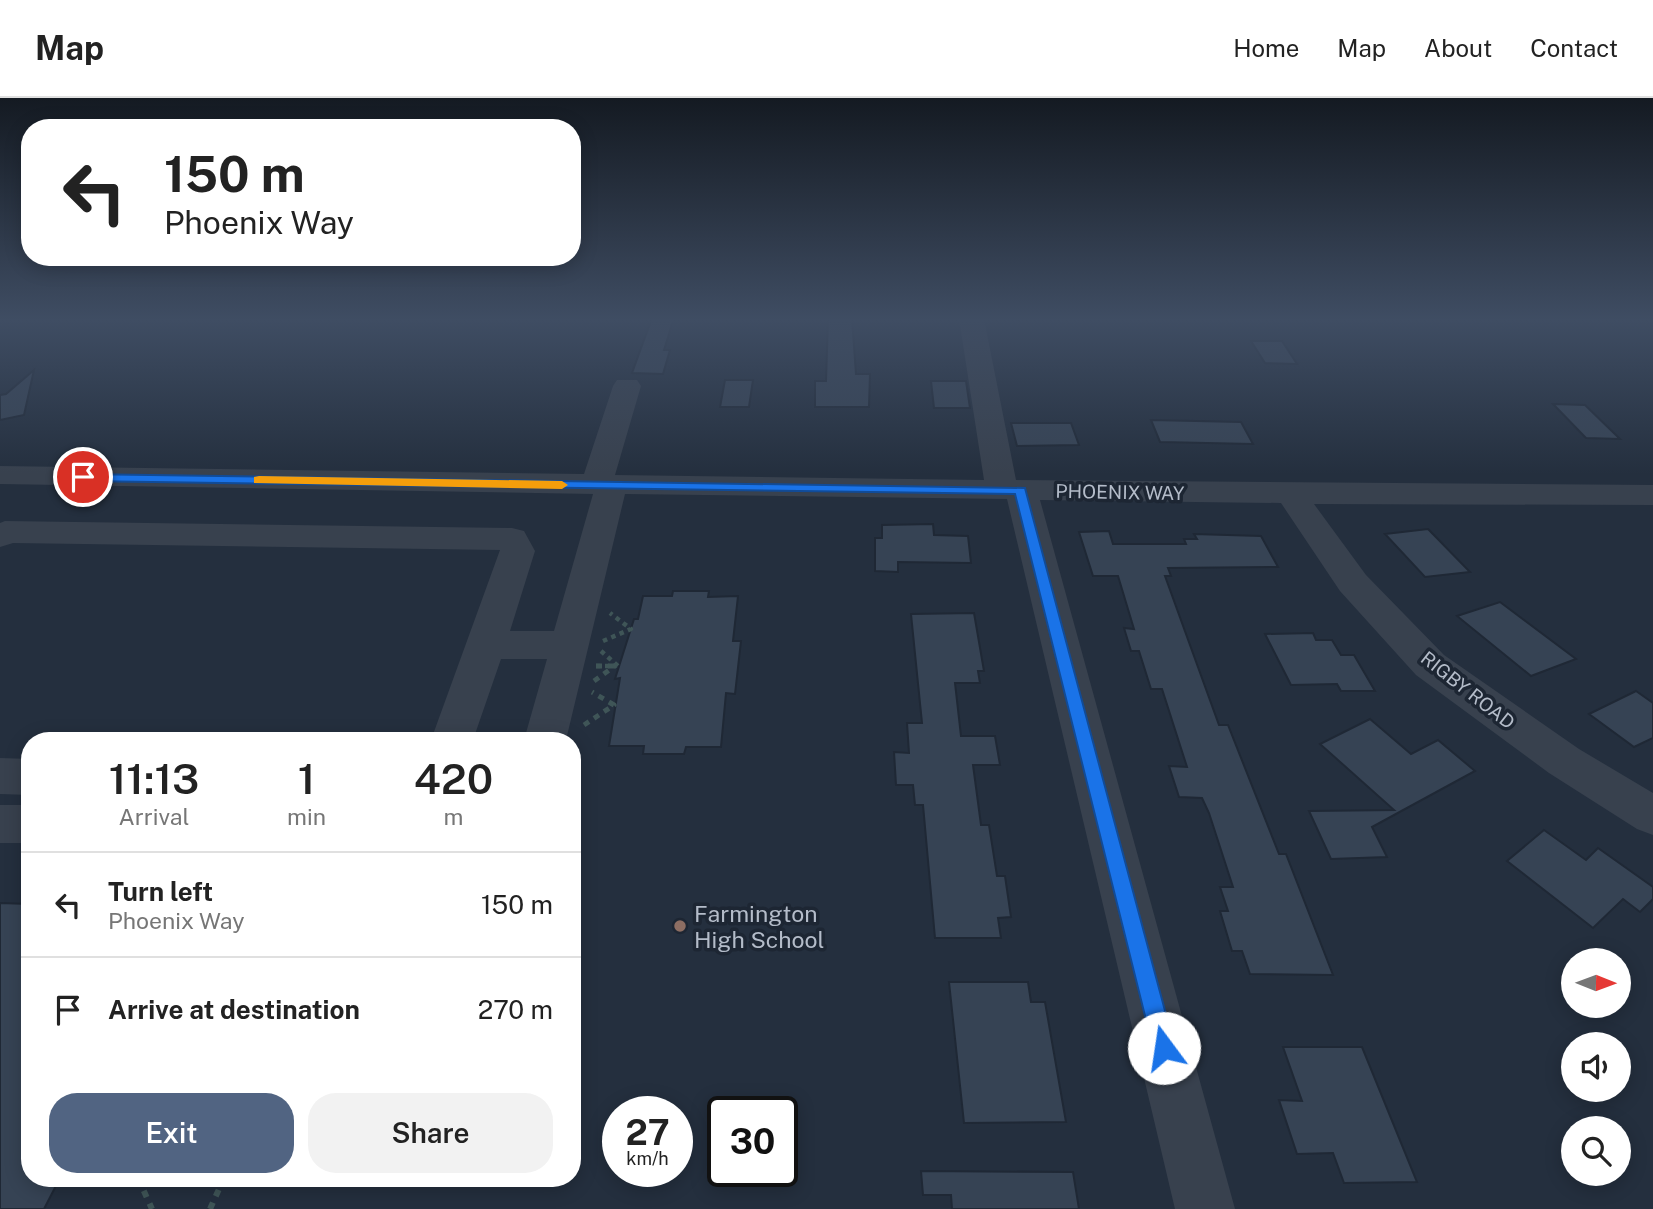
<!DOCTYPE html>
<html lang="en">
<head>
<meta charset="utf-8">
<style>
  :root { --surface:#fff; --page:#f2f2f2; --text:#222; --muted:#767676; --line:#e0e0e0; --accent:#516482 }
  body { margin:0; font-family:"Public Sans",sans-serif; background:var(--page); color:var(--text); height:100vh; display:flex; flex-direction:column; font-size:26px; white-space:nowrap }
  * { box-sizing:border-box; margin:0 }
  p { font-size:23px; color:var(--muted) }
  .icon { flex:none; width:38px; height:38px; fill:none; stroke:currentColor; stroke-width:2; stroke-linecap:round; stroke-linejoin:round }
  .map { position:relative; flex:1; overflow:hidden }
  .details { position:absolute; left:21px; top:634px; width:560px; height:455px; display:flex; flex-direction:column; background:var(--surface); border-radius:28px; box-shadow:0 4px 18px #0003 }
  .details>* { flex:none }
  .hud { position:absolute; left:21px; top:21px; width:560px; height:147px; border-radius:28px; box-shadow:0 4px 18px #0003; background:#fff; color:var(--text); overflow:hidden }
  .needle { width:46px; rotate:91deg }
  .controls { position:absolute; left:1561px; top:850px; display:grid; gap:14px }
  .controls a { display:grid; place-items:center; width:70px; height:70px; border-radius:50%; background:var(--surface); box-shadow:0 4px 18px #0003; font-size:35px }
  .speed { position:absolute; left:602px; top:998px; display:flex; gap:14px; font-size:35px; font-weight:700; text-align:center }
  .speed>* { display:grid; place-content:center; width:91px; height:91px; border-radius:50%; background:var(--surface); box-shadow:0 4px 18px #0003; line-height:1 }
  .speed small { font-size:18px; font-weight:400 }
  .speed .limit { border:4px solid #111; border-radius:10px; background:#fff; color:#111 }
  .pin { position:absolute; display:grid; place-items:center; width:60px; height:60px; color:#fff; margin:-30px; border:4px solid #fff; border-radius:50%; box-shadow:0 2px 7px #0007 }
  .me { position:absolute; width:77px; margin:-38px; rotate:346deg; stroke-linejoin:round; filter:drop-shadow(0 0 5px #0008) }
  .turn { display:flex; align-items:center; gap:24px; height:147px; padding:0 28px; font-size:32px }
  .turn .icon { width:91px; height:91px; stroke-width:2.5 }
  .turn b { display:block; font-size:49px; line-height:60px }
  .eta { display:flex; justify-content:space-evenly; align-items:center; height:119px; text-align:center }
  .eta b { font-size:42px; font-weight:600; line-height:49px }
  .primary-button { display:flex; gap:14px; margin-top:auto; padding:14px 28px }
  .primary-button a { flex:1; height:80px; border-radius:28px; background:var(--accent); color:#fff; font-size:28px; font-weight:600; line-height:80px; text-align:center }
  .primary-button a+a { background:var(--page); color:var(--text) }
  ul { padding:0; list-style:none }
  li { display:flex; align-items:center; gap:21px; height:105px; padding:0 28px; border-top:2px solid var(--line) }
  li div { flex:1 }
  li b { display:block; font-size:26px }
  li em { font-style:normal }
  header { display:flex; align-items:center; gap:42px; box-sizing:border-box; height:98px; padding:0 35px; background:var(--surface); border-bottom:2px solid var(--line) }
  header strong { font-size:33px }
  nav { display:flex; gap:38px; margin-inline-start:auto; font-size:24px }
  .map>svg:first-child { display:block }
  .building { fill:#364354; stroke:#1f2835; stroke-width:2 }
  .lines { fill:none; stroke-linecap:round; stroke-linejoin:round }
  .path-far2 { stroke:#3f5557; stroke-width:4.5; stroke-dasharray:4.5 4.5; stroke-linecap:butt }
  .path-far1 { stroke:#3f5557; stroke-width:5; stroke-dasharray:6 6; stroke-linecap:butt }
  .path { stroke:#3f5557; stroke-width:6; stroke-dasharray:7 7; stroke-linecap:butt }
  .minor { fill:#38414e; fill-rule:evenodd }
  .route { fill:#1a73e8; stroke:#114b97; stroke-width:2 }
  .slow { fill:#f59e0b }
  .education-dot { fill:#8d6e63; stroke:#1d2633; stroke-width:2.5 }
  .labels { text-anchor:middle; dominant-baseline:central; stroke-width:7; stroke-linejoin:round; paint-order:stroke }
  .street-label { font-size:19px; fill:#b4bcc9; stroke:#1d2633 }
  .near-poi-label { font-size:23px; fill:#b4bcc9; stroke:#1d2633; text-anchor:start }
</style>
</head>
<body>
<header>
<strong>Map</strong>
<nav><a>Home</a><a>Map</a><a>About</a><a>Contact</a></nav>
</header>
<div class="map">
<svg width="1653" height="1111" viewBox="0 0 1653 1111">
  <rect width="100%" height="100%" fill="#242f3e"/>
  <g class="building">
    <path d="M652 220H674L664 252H670L663 276 632 275Z"/>
    <path d="M828 220H852L856 276H870L869 309H815V283H826Z"/>
    <path d="M1251 243H1282L1297 266 1265 265Z"/>
    <path d="M34 272 24 317 0 322V297L6 296Z"/>
    <path d="M725 282H753L749 309H720Z"/>
    <path d="M931 283H966L970 310H934Z"/>
    <path d="M1553 306 1585 307 1620 341 1586 340Z"/>
    <path d="M1151 322 1241 324 1253 346 1160 344Z"/>
    <path d="M1011 325H1071L1079 347 1017 348Z"/>
    <path d="M933 426 934 437 968 438 971 465 898 464V474L875 473V440H882V427Z"/>
    <path d="M1428 431 1470 474 1425 479 1385 436Z"/>
    <path d="M1109 433 1113 446H1186L1184 441H1197L1194 436 1261 438 1278 469 1168 470 1171 478H1165L1219 627H1228L1279 756H1286L1333 877 1250 876 1242 853H1232L1220 813H1228L1220 789H1233L1209 715 1202 700 1179 699 1169 668 1187 669 1162 591H1151L1139 553H1131L1124 530 1134 531 1118 478H1093L1079 434Z"/>
    <path d="M673 493H709L708 499 738 498 733 543H741L735 596 726 595 721 649H686L684 656H643L644 648H609L620 580 615 581 634 521H638L643 498H672Z"/>
    <path d="M1500 504 1576 561 1531 578 1457 518Z"/>
    <path d="M974 515 984 573H978L980 585H955L961 638H995L1000 667H973L981 727H989L997 778H1005L1011 819 998 820 1001 840H935L923 707H915L913 687H896L894 654 909 655 907 625H922L911 516Z"/>
    <path d="M1313 535 1316 542H1332L1341 557H1354L1375 593H1341L1337 586 1291 587 1265 536Z"/>
    <path d="M1636 593 1653 605V640L1634 649 1589 616Z"/>
    <path d="M1370 621 1411 656 1438 642 1475 673 1372 729 1387 759 1331 761 1309 713 1394 712 1320 646Z"/>
    <path d="M1544 732 1586 762 1598 750 1653 789V801L1640 814 1623 801 1593 830 1507 763Z"/>
    <path d="M0 805 30 806V1080H60L44 1111H0Z"/>
    <path d="M949 884H1028L1031 904H1045L1066 1024 964 1025Z"/>
    <path d="M1283 949H1362L1417 1084 1344 1085 1333 1055 1297 1056 1279 1002 1302 1003Z"/>
    <path d="M921 1073 1073 1074 1079 1111H952L951 1097H923Z"/>
  </g>
  <g class="lines">
    <g class="path-far2">
      <path d="M603 543 631 531 610 515"/>
      <path d="M601 553 618 568"/>
      <path d="M596 568H615"/>
    </g>
    <g class="path-far1">
      <path d="M596 568H615"/>
      <path d="M594 583 616 567"/>
      <path d="M584 627 614 607 592 594"/>
    </g>
    <g class="path">
      <path d="M138 1080 152 1111"/>
      <path d="M210 1111 224 1080"/>
    </g>
    <g class="minor">
      <path d="M955 220H980L985 226 1016 382 1653 387V407L1314 406 1366 477 1444 557 1579 651 1653 695V737L1637 731 1549 675 1416 577 1340 493 1281 405 1040 402 1235 1111H1175L1007 401 625 396 566 642H524L547 561H501L473 642H431L500 452 13 445 0 449V425L5 423 512 430 524 433 535 453 510 533H554L593 396 0 386V368L584 376 613 288 617 282H637L641 288 615 377 984 382 960 227Z"/>
      <path d="M0 660 30 661V697L0 696Z"/>
      <rect x="0" y="707" width="30" height="38"/>
    </g>
  </g>
  <linearGradient id="sky" x2="0" y2="1"><stop stop-color="#141a22"/><stop offset="0.59" stop-color="#3f4d63"/><stop offset="1" stop-color="#3f4d63" stop-opacity="0"/></linearGradient>
  <rect width="1653" height="376" fill="url(#sky)"/>
  <path class="route" d="M79 376 1025 390 1175 950 1172 958 1164 961 1156 958 1153 950 1015 396 83 383 79 381Z"/>
  <path class="slow" d="M259 378 562 383 568 387 562 391 254 385V379Z"/>
  <circle class="education-dot" cx="680" cy="828" r="7"/>
  <g class="labels">
    <g class="street-label">
      <text transform="translate(1120 394) rotate(1)">PHOENIX WAY</text>
      <text transform="translate(1468 592) rotate(38)">RIGBY ROAD</text>
    </g>
    <g class="near-poi-label">
      <text x="694" y="815">Farmington<tspan x="694" dy="26">High School</tspan></text>
    </g>
  </g>
</svg>
<div class="controls">
<a><svg class="needle" viewBox="-14 -14 28 28"><path d="M0-13l5 13h-10z" fill="#e53935"/><path d="M0 13l5-13h-10z" fill="#767676"/></svg></a>
<a><svg class="icon" aria-label="sound" viewBox="0 0 24 24"><path d="M4 9h4l5-4v14l-5-4H4zM17 9q2 3 0 6"/></svg></a>
<a><svg class="icon" aria-label="search" viewBox="0 0 24 24"><circle cx="10" cy="10" r="6"/><path d="M15 15l6 6"/></svg></a>
</div>
<div class="speed"><div>27<small>km/h</small></div><div class="limit">30</div></div>
<div class="pin" style="left:83px;top:379px;background:#d93025"><svg class="icon" aria-label="arrive" viewBox="0 0 24 24"><path d="M6 21V4h12l-3 4 3 4H6"/></svg></div>
<svg class="me" style="left:1164px;top:950px" viewBox="-20 -20 40 40"><circle r="19" fill="#fff"/><path d="M0-13L10 11 0 6-10 11z" fill="#1a73e8"/></svg>
<div class="hud">
<div class="turn"><svg class="icon" aria-label="left" viewBox="0 0 24 24"><path d="M17 20v-9H6M10 6l-5 5 5 5"/></svg><div><b>150 m</b>Phoenix Way</div></div>
</div>
<section class="details">
<div class="eta">
<div><b>11:13</b><p>Arrival</p></div>
<div><b>1</b><p>min</p></div>
<div><b>420</b><p>m</p></div>
</div>
<ul>
<li><svg class="icon" aria-label="left" viewBox="0 0 24 24"><path d="M17 20v-9H6M10 6l-5 5 5 5"/></svg><div><b>Turn left</b><p>Phoenix Way</p></div><em>150 m</em></li>
<li><svg class="icon" aria-label="arrive" viewBox="0 0 24 24"><path d="M6 21V4h12l-3 4 3 4H6"/></svg><div><b>Arrive at destination</b></div><em>270 m</em></li>
</ul>
<div class="primary-button"><a>Exit</a><a>Share</a></div>
</section>
</div>
</body>
</html>
